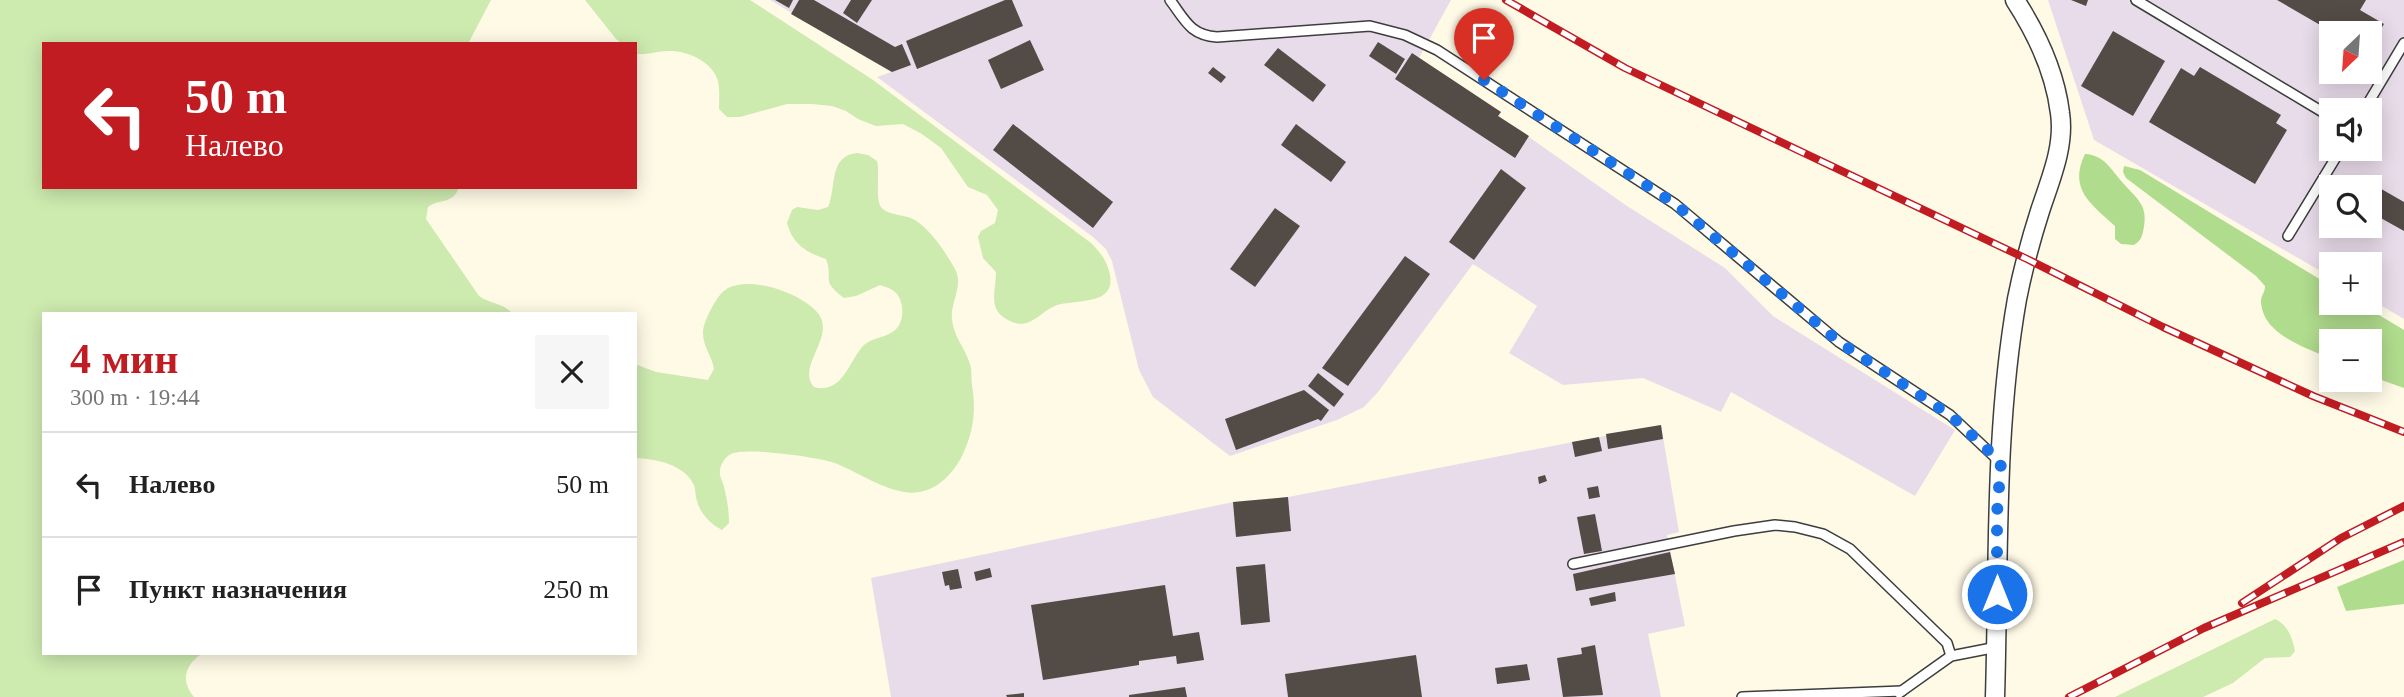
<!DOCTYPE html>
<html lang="ru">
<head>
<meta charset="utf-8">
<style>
  :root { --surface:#fff; --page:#f6f6f6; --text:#222; --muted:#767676; --line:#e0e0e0; --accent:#c01c22 }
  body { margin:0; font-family:"Times New Roman",serif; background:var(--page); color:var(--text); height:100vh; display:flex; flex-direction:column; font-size:26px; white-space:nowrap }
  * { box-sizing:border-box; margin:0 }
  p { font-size:23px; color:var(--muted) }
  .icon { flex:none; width:38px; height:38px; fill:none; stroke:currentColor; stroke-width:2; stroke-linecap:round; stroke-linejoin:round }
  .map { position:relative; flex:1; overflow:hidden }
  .drawer { position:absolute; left:42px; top:312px; width:595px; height:343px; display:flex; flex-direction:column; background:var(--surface); border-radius:0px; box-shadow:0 4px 18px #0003 }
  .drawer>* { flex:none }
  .hud { position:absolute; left:42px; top:42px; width:595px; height:147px; border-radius:0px; box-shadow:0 4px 18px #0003; background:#c01c22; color:#fff; overflow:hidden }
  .needle { width:46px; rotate:205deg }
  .buttons { position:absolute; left:2319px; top:21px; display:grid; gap:14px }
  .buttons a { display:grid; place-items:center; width:63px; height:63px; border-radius:0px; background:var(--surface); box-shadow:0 4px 18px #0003; font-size:35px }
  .pin { position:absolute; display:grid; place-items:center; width:60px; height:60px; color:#fff; margin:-72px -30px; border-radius:50% 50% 50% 0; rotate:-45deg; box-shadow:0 0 7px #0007 }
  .pin .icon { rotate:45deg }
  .me { position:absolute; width:77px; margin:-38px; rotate:0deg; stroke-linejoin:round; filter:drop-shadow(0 0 5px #0008) }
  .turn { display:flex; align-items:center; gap:24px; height:147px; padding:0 28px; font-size:32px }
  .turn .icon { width:91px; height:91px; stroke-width:2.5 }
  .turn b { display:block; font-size:49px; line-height:60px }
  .round { display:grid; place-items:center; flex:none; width:74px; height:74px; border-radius:0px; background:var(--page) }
  .head { display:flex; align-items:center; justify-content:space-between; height:119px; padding:0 28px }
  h1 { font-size:42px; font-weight:700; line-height:52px; color:var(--accent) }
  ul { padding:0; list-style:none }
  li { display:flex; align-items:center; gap:21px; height:105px; padding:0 28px; border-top:2px solid var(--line) }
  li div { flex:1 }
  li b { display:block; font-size:26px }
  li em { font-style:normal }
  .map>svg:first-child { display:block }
  .industrial { fill:#e9dcea; fill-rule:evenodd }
  .green { fill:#cdeaaf }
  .forest { fill:#b0dc8d }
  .building { fill:#534b46 }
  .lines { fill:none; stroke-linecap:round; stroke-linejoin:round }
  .lane-casing { stroke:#3d3d3d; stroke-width:12 }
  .street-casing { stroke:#3d3d3d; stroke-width:21 }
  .lane { stroke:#fff; stroke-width:9 }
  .street { stroke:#fff; stroke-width:18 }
  .rail-casing { stroke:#c01c22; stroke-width:8 }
  .rail { stroke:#fff; stroke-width:5; stroke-dasharray:16; stroke-linecap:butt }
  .route { stroke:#1a73e8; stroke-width:12; stroke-dasharray:0 21.6 }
</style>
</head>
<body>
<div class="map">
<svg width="2404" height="697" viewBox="0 0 2404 697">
  <rect width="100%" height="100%" fill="#fffae6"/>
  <g class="industrial">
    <path d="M770 0H1451L1419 58 1501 112 1499 116 1627 206 1725 268 1773 316 1955 430 1915 496 1731 392 1721 412 1643 378 1563 385 1509 353 1537 306 1473 264 1378 392 1364 407 1337 420 1230 456 1153 397 1139 370 1112 261 1106 249 1093 237 877 77 891 72Z"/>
    <path d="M2048 0H2404V319L2370 299V264H2331V277L2094 140ZM2331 33H2370V72H2331ZM2331 110H2370V149H2331ZM2331 187H2370V226H2331Z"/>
    <path d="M1661 425 1679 532 1667 535 1685 626 1648 634 1661 697H891L871 578 1233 502 1288 497Z"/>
  </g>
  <g class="green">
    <path d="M0 0H491L468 44H44V187H459C453 205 440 198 428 207L426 219 479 296C490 304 503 303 512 313H44V653H203C185 664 180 681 194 697H0Z"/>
    <path d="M585 0H750L873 80 1091 243C1101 253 1107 261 1110 275 1116 306 1074 299 1057 305 1046 309 1039 318 1029 322 1022 325 1015 324 1008 320 987 309 996 292 996 272L983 258 978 237 981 231 995 223 998 210 987 195 968 187 941 148 922 134 903 124 876 126 858 119 846 111 832 106 812 104H787L740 117H727L719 109C719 101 720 90 718 81 713 62 687 50 669 51 657 51 648 55 636 54L635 44H622L616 39Z"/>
    <path d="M857 153 868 155 877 161C880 173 875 199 881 207 888 216 905 214 915 220 932 231 945 252 955 269 964 286 950 302 952 320 954 337 965 348 970 364 972 370 971 378 972 385 976 411 974 431 962 456 953 473 939 489 919 492 894 497 858 472 835 463 818 457 747 447 731 454 725 457 720 465 720 471 719 476 723 482 724 487 727 499 729 510 729 523L722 530C711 524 701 515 697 501 695 496 696 490 694 485 684 464 656 459 635 458V364L656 372 708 380 714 369C712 356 703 347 703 333 703 326 706 320 709 313 714 304 719 293 728 288 753 276 800 293 817 312 838 336 795 366 814 387 843 395 849 360 864 345 873 337 885 338 894 331 905 323 905 301 895 292 891 288 885 287 880 285L856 296 844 298C819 279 834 279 826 259 805 252 793 244 787 223L792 210 797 207 818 210 828 207C837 187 828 156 857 153Z"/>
    <path d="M2275 619C2288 625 2292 637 2295 651L2290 657 2265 658 2233 683 2203 697H2115Z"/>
  </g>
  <g class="forest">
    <path d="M2085 154C2105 155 2111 170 2123 183 2139 201 2149 206 2143 232 2141 239 2140 241 2134 245L2121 244 2115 239V226C2091 204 2068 189 2085 154Z"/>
    <path d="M2124 166 2140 170 2331 286V303H2359L2404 330V388L2370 376V341H2331V359C2306 347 2262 335 2261 301 2261 295 2265 293 2265 286L2256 276 2126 178 2123 172Z"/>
    <path d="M2404 560V604L2346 611 2337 587Z"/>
  </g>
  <g class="building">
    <path d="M775 0H793L789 8Z"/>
    <path d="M799 0H814L895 47 902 44 911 65 892 72 791 14Z"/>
    <path d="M851 0H872L857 23 843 13Z"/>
    <path d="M1005 0H1012L1023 26 917 69 906 41Z"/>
    <path d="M2071 0H2088L2086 6Z"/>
    <path d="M2277 0H2366L2360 10 2384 24 2375 39 2370 36V33H2365L2350 24 2344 33H2334Z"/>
    <path d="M2113 31 2165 61 2133 116 2081 86Z"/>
    <path d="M1030 40 1044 70 1001 89 988 60Z"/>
    <path d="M1378 42 1405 59 1396 74 1369 56Z"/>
    <path d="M1278 48 1326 85 1313 102 1264 65Z"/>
    <path d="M1412 53 1501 112 1498 116 1529 136 1515 158 1395 79Z"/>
    <path d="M1213 67 1226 77 1221 83 1208 73Z"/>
    <path d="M2200 67 2281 115 2276 123 2287 130 2255 184 2149 122 2181 68 2194 76Z"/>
    <path d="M1013 124 1113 202 1093 228 993 150Z"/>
    <path d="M1296 124 1346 162 1331 182 1281 145Z"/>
    <path d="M1501 169 1526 188 1474 260 1449 242Z"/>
    <path d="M2369 182 2404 202V231L2370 212V187H2366Z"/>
    <path d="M1275 208 1300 226 1255 287 1230 269Z"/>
    <path d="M1405 256 1430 274 1348 386 1322 368Z"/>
    <path d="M1318 373 1344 394 1334 407 1308 386Z"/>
    <path d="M1304 390 1329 410 1321 421 1318 419 1236 450 1225 419Z"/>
    <path d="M1661 425 1663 439 1608 449 1606 434Z"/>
    <path d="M1599 437 1602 451 1575 457 1572 442Z"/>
    <path d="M1545 475 1547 481 1539 484 1538 477Z"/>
    <path d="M1598 486 1600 497 1589 499 1587 488Z"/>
    <path d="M1288 497 1291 531 1236 537 1233 502Z"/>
    <path d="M1595 514 1602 551 1584 554 1577 517Z"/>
    <path d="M1670 552 1675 574 1576 591 1573 574Z"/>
    <path d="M1265 564 1270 622 1241 625 1236 567Z"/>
    <path d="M990 568 992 577 976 581 974 572Z"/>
    <path d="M958 569 962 588 950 590 949 585 945 586 942 572Z"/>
    <path d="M1165 585 1173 636 1199 632 1204 660 1177 664 1176 656 1139 661V665L1043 680 1031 605Z"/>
    <path d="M1615 592 1616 601 1591 606 1589 598Z"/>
    <path d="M1595 645 1603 695 1563 697 1557 658 1582 654 1581 648Z"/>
    <path d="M1416 655 1422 697H1288L1285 674Z"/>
    <path d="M1527 664 1530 680 1497 684 1495 668Z"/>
    <path d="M1185 687 1187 697H1129V695Z"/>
    <path d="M1024 693V697H1007L1006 695Z"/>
  </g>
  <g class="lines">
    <g class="lane-casing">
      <g id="lane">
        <path d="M1170 0C1185 20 1190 35 1217 37L1370 26 1405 35 1437 50 1675 204 1839 342 1950 415 1999 461"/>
        <path d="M2136 0 2331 117"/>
        <path d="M2364 110 2404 43"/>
        <path d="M2288 236 2341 149"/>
        <path d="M1573 564 1734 531 1775 525 1795 527 1823 534 1850 549 1947 643 1951 656"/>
        <path d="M1899 693 1951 656 1997 647"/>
        <path d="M1742 697 1902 691"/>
      </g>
    </g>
    <g class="street-casing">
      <path id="street" d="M1995 697C1999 564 1994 430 2017 299 2023 269 2031 239 2040 211 2050 180 2065 147 2060 113 2055 72 2037 34 2015 0"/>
    </g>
    <use href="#lane" class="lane"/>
    <use href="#street" class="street"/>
    <g class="rail-casing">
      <g id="rail">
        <path d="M1506 0 1625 68 2027 259 2163 327 2313 396 2404 432"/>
        <path d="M2242 603 2341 538 2404 506"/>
        <path d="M2069 697 2204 628 2404 542"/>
      </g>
    </g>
    <use href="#rail" class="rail"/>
  </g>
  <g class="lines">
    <path class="route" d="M1484 80 1675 204 1839 342 1950 415 2001 462 1997 513V594"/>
  </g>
</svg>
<div class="buttons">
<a><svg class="needle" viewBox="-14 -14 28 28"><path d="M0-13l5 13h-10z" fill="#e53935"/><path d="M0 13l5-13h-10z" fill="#767676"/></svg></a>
<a><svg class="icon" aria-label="sound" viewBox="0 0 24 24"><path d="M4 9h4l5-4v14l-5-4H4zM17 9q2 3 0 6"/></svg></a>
<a><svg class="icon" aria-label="search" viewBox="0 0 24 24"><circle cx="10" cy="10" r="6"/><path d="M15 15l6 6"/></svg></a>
<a>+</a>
<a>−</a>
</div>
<div class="pin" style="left:1484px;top:80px;background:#d93025"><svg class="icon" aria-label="arrive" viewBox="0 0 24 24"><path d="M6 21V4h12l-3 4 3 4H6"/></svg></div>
<svg class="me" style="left:1997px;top:594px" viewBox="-20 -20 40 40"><circle r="17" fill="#1a73e8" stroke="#fff" stroke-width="3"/><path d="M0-11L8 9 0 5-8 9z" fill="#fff"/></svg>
<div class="hud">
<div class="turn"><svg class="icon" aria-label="left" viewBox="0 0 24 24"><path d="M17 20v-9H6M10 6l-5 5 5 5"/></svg><div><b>50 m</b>Налево</div></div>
</div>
<section class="drawer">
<div class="head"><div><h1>4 мин</h1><p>300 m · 19:44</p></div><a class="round"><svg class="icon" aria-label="close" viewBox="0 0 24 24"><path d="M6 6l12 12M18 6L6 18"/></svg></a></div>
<ul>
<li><svg class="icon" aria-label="left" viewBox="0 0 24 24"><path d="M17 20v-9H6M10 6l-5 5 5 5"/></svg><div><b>Налево</b></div><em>50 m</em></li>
<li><svg class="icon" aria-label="arrive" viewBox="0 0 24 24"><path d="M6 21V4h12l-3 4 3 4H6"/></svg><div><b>Пункт назначения</b></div><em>250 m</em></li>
</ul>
</section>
</div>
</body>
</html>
